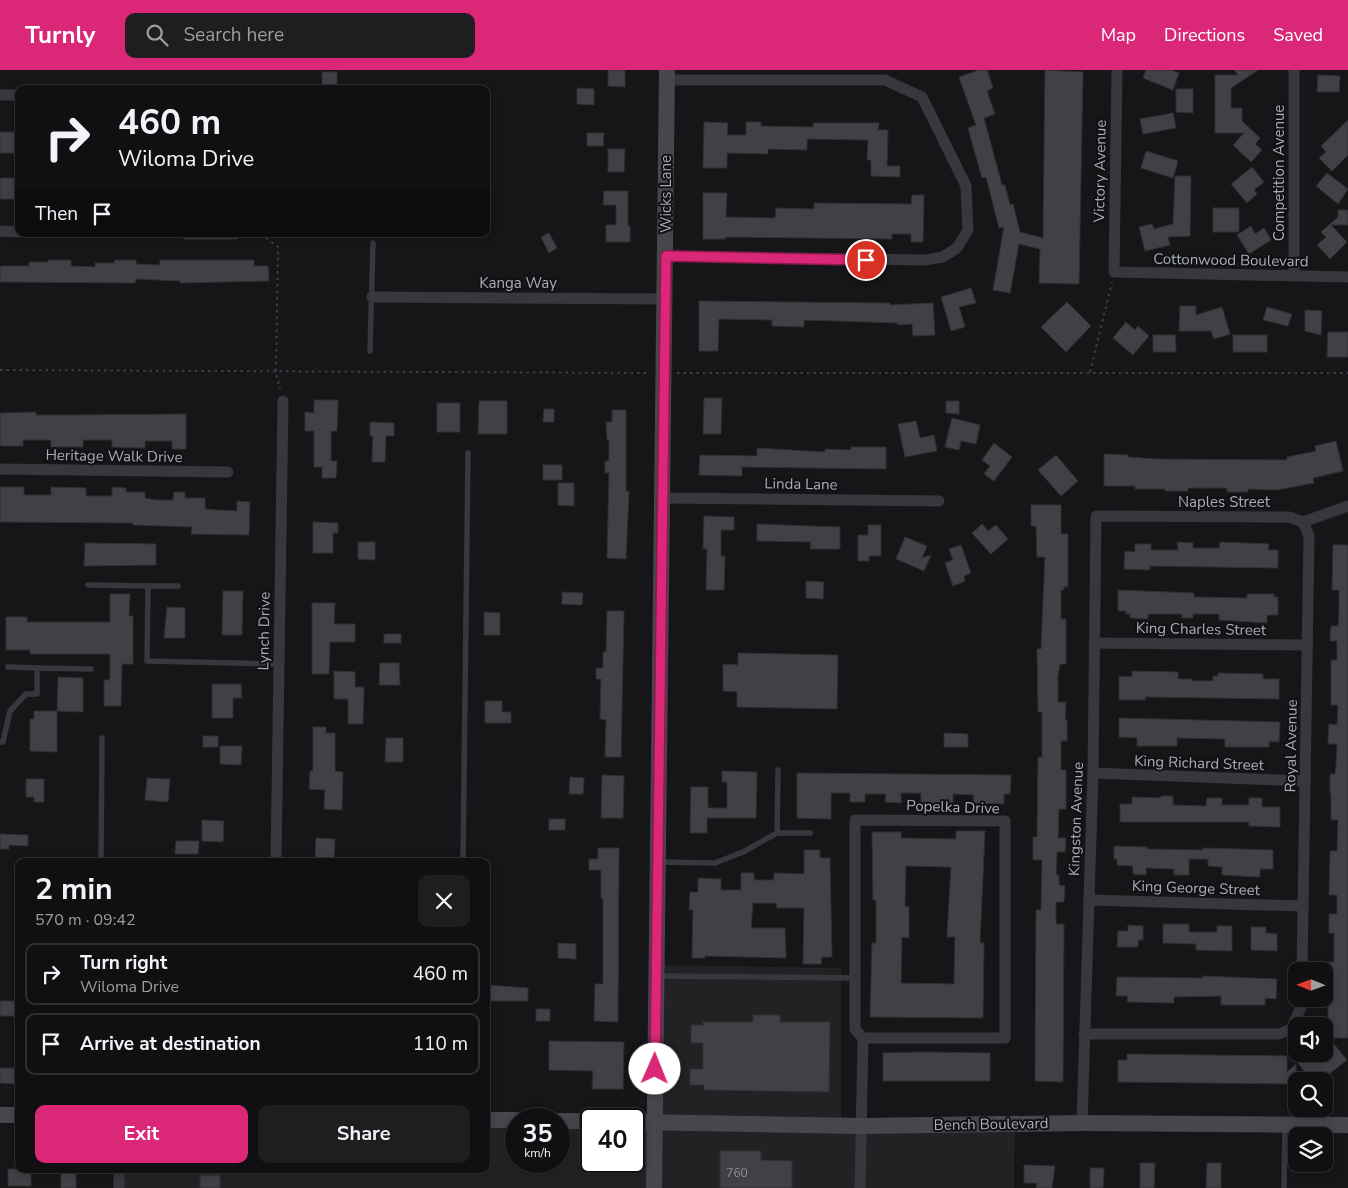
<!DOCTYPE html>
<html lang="en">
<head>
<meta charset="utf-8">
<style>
  :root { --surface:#101012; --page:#1e1e20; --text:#f1f3f6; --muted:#9c9d9f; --line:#303032; --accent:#db2777 }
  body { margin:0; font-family:"Nunito Sans",sans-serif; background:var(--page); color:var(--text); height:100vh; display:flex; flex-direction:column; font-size:19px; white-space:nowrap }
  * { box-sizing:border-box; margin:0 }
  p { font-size:16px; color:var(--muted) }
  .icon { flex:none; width:28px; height:28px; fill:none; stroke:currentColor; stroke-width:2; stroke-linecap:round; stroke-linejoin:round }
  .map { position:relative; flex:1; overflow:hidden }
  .drawer { position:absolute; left:15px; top:788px; width:475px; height:315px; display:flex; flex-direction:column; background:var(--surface); border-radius:10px; box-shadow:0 2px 8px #0003,0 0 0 1px var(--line) }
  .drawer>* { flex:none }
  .guide { position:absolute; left:15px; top:15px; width:475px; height:152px; border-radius:10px; box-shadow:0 2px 8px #0003,0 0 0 1px var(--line); background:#101012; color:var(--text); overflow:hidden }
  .needle { width:32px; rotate:271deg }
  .controls { position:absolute; left:1288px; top:892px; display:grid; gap:10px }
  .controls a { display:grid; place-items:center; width:45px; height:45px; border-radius:10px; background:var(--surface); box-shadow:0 2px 8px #0003,0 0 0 1px var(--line); font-size:25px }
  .speed { position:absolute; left:505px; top:1038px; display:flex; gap:10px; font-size:25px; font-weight:700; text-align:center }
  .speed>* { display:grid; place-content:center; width:65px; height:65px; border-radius:50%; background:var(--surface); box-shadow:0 2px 8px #0003,0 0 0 1px var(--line); line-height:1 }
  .speed small { font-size:12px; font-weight:400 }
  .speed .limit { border:2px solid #111; border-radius:8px; background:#fff; color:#111 }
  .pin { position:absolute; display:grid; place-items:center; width:42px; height:42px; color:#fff; margin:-21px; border:2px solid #fff; border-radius:50%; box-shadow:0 1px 5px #0007 }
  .me { position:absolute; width:55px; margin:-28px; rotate:1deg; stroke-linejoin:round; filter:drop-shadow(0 0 4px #0008) }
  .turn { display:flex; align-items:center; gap:18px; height:105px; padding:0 20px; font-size:22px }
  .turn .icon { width:65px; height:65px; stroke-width:2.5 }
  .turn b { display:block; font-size:35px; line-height:42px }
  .then { display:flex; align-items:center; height:48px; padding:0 20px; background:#0003; gap:10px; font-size:19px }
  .round { display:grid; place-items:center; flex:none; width:52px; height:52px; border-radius:10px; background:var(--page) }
  .summary { display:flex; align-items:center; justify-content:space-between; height:85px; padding:0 20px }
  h1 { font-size:30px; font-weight:700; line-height:38px }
  .cta { display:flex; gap:10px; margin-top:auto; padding:10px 20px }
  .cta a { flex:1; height:58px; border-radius:10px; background:var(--accent); color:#fff; font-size:20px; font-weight:700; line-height:58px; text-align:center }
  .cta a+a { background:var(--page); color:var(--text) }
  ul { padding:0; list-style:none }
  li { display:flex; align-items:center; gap:15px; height:62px; margin:0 10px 8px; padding:0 10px; border:2px solid var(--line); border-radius:10px }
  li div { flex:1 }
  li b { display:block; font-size:19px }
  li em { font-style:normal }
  header { display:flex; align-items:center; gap:30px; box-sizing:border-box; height:70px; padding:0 25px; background:var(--accent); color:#fff }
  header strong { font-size:24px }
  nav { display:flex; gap:28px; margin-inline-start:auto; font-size:18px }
  .search { width:350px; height:45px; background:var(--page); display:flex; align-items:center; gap:12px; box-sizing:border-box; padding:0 18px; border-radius:10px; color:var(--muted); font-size:19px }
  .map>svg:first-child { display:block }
  .built { fill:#222225 }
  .building { fill:#404145; stroke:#303034; fill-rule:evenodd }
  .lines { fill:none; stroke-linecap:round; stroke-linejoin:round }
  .path { stroke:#3d3f44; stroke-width:2; stroke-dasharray:2.5 4; stroke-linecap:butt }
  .lane { stroke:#37383d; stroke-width:5.5 }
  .street { stroke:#37383d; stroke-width:11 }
  .secondary { stroke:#45474d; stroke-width:16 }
  .route-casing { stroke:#8e194d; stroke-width:12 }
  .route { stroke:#db2777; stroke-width:9 }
  .labels { text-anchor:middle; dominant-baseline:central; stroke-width:4; stroke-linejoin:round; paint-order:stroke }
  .number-label { font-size:12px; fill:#8e929b }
  .street-label { font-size:15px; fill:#a8adb8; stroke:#111113 }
</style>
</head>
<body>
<header>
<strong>Turnly</strong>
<div class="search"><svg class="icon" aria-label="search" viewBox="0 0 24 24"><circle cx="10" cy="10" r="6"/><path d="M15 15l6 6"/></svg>Search here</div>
<nav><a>Map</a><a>Directions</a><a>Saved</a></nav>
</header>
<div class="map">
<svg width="1348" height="1118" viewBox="0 0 1348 1118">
  <rect width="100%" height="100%" fill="#161618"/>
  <path class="built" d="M656 895 841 898V1056L1015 1054 1014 1118H119V1099H486V1050H516V1091H559V1051H591V1091H634V1052H654Z"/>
  <g class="building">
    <path d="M608 0H625V17L608 16Z"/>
    <path d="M979 0H987L993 18 987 21 995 44 984 48 1002 115H1005L1010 135 1013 134 1020 162 1043 168 1045 0 1083 2 1079 214 1039 213 1040 179 1019 174 1010 223 993 220 1004 157 999 158 986 107 982 108 968 58 976 55 959 7Z"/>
    <path d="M1146 0H1171L1179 3 1173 20 1143 8Z"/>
    <path d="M1234 0H1258L1231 18V38H1242V51L1260 68 1255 74 1262 80 1251 92 1233 75 1244 63H1215V5H1238Z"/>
    <rect x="322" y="2" width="15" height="17"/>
    <path d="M1318 5 1340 6 1339 22H1317Z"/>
    <path d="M577 18 594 19V35L577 34Z"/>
    <path d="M1176 19H1193V43L1176 42Z"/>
    <path d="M1173 43 1176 58 1143 64 1140 49Z"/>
    <path d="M1348 50V85L1332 101 1319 88 1326 82 1321 76Z"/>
    <path d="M704 52 728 53 727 65H746V52H761V56L813 57V53H879L878 60H888L887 96H900V107L871 106V90H867L868 70 807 69V80L768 79V84L727 83V98H703Z"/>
    <rect x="0" y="62" width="15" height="21"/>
    <path d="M587 63H604L603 76H587Z"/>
    <path d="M608 79H625L624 102H608Z"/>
    <path d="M1146 81 1178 91 1173 108 1141 98Z"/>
    <path d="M1252 97 1264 112 1254 120 1257 124 1247 133 1231 114Z"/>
    <path d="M1327 103 1348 119 1338 134 1316 116Z"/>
    <path d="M1175 106H1191L1190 166 1168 167 1170 175 1145 181 1139 157 1152 154 1154 159 1173 154Z"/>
    <rect x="0" y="108" width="14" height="21"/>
    <path d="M604 121H628V156H630V172H606V155H616V135H603Z"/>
    <path d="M703 123H727L726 147 775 148 776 138 814 139V133L911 134 912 125H924L923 172H911V164H892V169L726 167V169H703Z"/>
    <rect x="1213" y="138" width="26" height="24"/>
    <path d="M1338 140H1348V155H1331L1347 172 1330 189 1317 175 1326 167 1321 162 1338 147Z"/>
    <path d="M1251 156 1255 164 1264 158 1271 170 1249 184 1237 165Z"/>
    <path d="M549 163 557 178 549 183 541 167Z"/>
    <path d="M48 190H71V196L95 197V193H114L115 190H136V194L160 195V190H254V196H268L269 211 180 213V211L136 209 135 213 0 212V196H29V192H48Z"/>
    <path d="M971 218 976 233 959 237 965 257 951 261 941 227Z"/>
    <path d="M699 231 890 233V235L933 233 935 265 913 266 912 254 898 255V253L804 250V257L772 256V250L719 249 718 281H699Z"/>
    <path d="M1067 232 1091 256 1066 282 1041 257Z"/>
    <path d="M1180 236H1196V245L1222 237 1230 264 1214 269 1211 261H1179Z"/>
    <path d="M1267 237 1292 244 1288 256 1263 250Z"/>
    <path d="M1305 240 1322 241 1321 265 1305 261Z"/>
    <path d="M1126 252 1135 260 1138 256 1149 266 1133 285 1113 268Z"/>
    <path d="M1328 262H1348V287H1327Z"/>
    <path d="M1153 265H1175L1176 282H1153Z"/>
    <rect x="1233" y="265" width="34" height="17"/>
    <path d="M704 328H722L721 364H703Z"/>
    <path d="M314 330H338L337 361H331V391H337L336 408H322V397H314V361H305V342L314 343Z"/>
    <path d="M479 331H507V364H478Z"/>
    <path d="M946 331H959V344L946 343Z"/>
    <rect x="437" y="333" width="23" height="29"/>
    <path d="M544 339H554V352H543Z"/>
    <path d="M612 340H626V421L629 422 626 489 607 488 609 403H605V391H609V370H607L606 352H612Z"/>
    <path d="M36 342V345H70L186 344V379H172V371H145V378L112 377V370H83V377H51V370H23V376H0V343Z"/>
    <path d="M952 348 980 355 976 374 961 371 959 380 945 377Z"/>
    <path d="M916 351 920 368 934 365 937 381 905 387 898 354Z"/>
    <path d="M370 352 394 353V366H386L385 392H372L373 366H370Z"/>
    <path d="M1336 371 1343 401 1313 408 1314 413 1276 420 1248 419V422H1227V418H1188V421H1165V419H1135V416H1104V384L1128 385V387L1157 389 1287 390V387L1316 381 1315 376Z"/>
    <path d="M994 373 1012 387 994 411 984 404 990 396 982 390Z"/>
    <path d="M851 377H886V399L742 397V406L699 405 700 385 757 386V378L825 382V379L851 380Z"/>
    <path d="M1056 385 1078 411 1061 426 1038 400Z"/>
    <rect x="543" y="395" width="19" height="15"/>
    <path d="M558 413H574V436L558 435Z"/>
    <path d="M0 417H24V425H51V417L86 418V426H112V417L126 418V422H145V428L155 430H173L174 422H185V428H205V439L216 440 237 441V431L250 432 249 465 191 464 192 457 133 455V453L0 452Z"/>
    <path d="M1031 435H1061V464H1068V517L1064 516V520H1061V549H1066V594H1060L1058 606V632H1066L1065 650H1067V671H1061V700H1066V739H1059L1058 768H1066L1065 782H1057L1056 805H1059V815L1065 816 1064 832H1056V854H1064L1063 1012 1035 1011 1036 840H1041L1042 790H1033V767H1037L1038 687H1042V642H1038L1037 579H1041L1045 487H1037L1036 456H1031Z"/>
    <path d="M704 446 734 447V460H721V486H725L724 520H706L707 479H703Z"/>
    <path d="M313 452 338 453V463H333V483H313Z"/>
    <path d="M757 454 840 457V479H810L811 472 757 471Z"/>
    <path d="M982 454 988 461 996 455 1008 469 991 484 972 463Z"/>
    <path d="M868 455H881V486H869V491H858V465H868Z"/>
    <path d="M905 467 927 476 922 488 931 485 924 501 896 489Z"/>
    <path d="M358 472H375V490L358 489Z"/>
    <path d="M1177 472 1193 473V478H1219L1220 472 1269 474 1268 480H1278V498L1150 496V500L1124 499 1125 481 1135 482V474H1151V480H1178Z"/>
    <path d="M85 473 156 474V495L84 496Z"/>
    <path d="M961 475 971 503 964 506 965 511 953 516 945 493 953 490 949 479Z"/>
    <path d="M1333 475H1348V968H1329L1347 990 1320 1011H1312L1298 993 1310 984H1328V892H1334V863H1329V844H1337V825H1329L1330 781H1337L1338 750H1331V723H1330V704H1335L1336 697 1337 674H1328L1329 654 1337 655 1338 635H1331V590H1337V571H1330L1331 556H1338L1339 545V520H1332Z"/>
    <path d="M806 511 824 512 823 529 806 528Z"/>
    <path d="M1118 520 1194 523V527L1247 528V524H1274V527H1278V545H1267V553L1219 550V544H1193V548H1182V544H1148V549L1130 548V544H1126V541H1118Z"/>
    <path d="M223 521H243L242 565H222Z"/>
    <path d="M562 522 583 523 582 535 562 534Z"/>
    <path d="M110 524H130L129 546H133V594H122L121 636H104V610H110V584H30V580H6V547H27V552H110Z"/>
    <path d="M312 533H335L334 554H355V572H330L329 604H312Z"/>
    <path d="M167 537 185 538V568H164Z"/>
    <path d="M607 541H624L621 687H605L606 650 600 649 601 609H596V598H603V582H606Z"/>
    <path d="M484 542 500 543V565H484Z"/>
    <rect x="384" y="564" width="17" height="9"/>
    <path d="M738 583 838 585 837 639 737 637V622L723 621V594L738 595Z"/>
    <path d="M380 593H399L400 615H379Z"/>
    <path d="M334 601 355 602V617H364L363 654H348V629H334Z"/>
    <path d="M1132 601 1178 602V609H1192V611H1213V606H1218V603L1263 604V609H1279V629L1145 627V630H1119V606L1132 607Z"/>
    <path d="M58 607 83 608V642L57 641V682L30 681V649H34V641H57Z"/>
    <path d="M212 614H241L242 628H233V648H212Z"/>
    <path d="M485 631H502V642H511V653H485Z"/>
    <path d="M1119 648 1280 652 1279 672 1269 671V677H1225V669L1177 668V676H1137V668L1119 667Z"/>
    <path d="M313 657H326V663H335V701L343 702 342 740 324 739 325 720 309 719 310 701H313Z"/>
    <path d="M944 663 968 664V677H944Z"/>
    <rect x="203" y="666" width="15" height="11"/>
    <path d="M386 668H403V692H385Z"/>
    <path d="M220 676H242L241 695 220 694Z"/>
    <path d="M722 701 757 702 756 748H707V763H690L691 717H708V738H727V712H722Z"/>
    <path d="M797 703 1011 705 1010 724H1004V734L973 733 974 725 953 724V733L921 734V723H901V733L885 732 886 724H865V732H850V723H831V749L797 748Z"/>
    <path d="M602 705 624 706 623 748H601Z"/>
    <path d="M570 707 584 708 583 724H569Z"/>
    <path d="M147 708 170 709 168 732 145 730Z"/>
    <path d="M26 709H44V732H34V727H26Z"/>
    <path d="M1161 726H1173V735L1206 736 1207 728H1222V735H1249V728H1262V737H1280V757L1249 756V752H1120V734H1132V727L1161 728Z"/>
    <rect x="549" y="749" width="16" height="11"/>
    <path d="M202 750 224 751 223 772 202 771Z"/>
    <path d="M956 761H985L980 873H984L983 948 870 947 872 873H876V830H873L872 762H901V768L956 769ZM906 796 951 797 947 867H955L954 914 901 913 902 867 909 868V837L905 836Z"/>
    <path d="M0 764 28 765V776L9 775V779H0Z"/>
    <path d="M316 768 335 769 334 791H315Z"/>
    <path d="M176 771H199L198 784H175Z"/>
    <path d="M1114 776 1147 777V779L1203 780V778L1273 780V799H1260V807L1222 805V797L1208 796V789H1189V805H1174V799L1146 798V805L1133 804V796L1117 795V789H1114Z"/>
    <path d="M598 778H619L618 952 594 951 595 914H603V828H601V800H589V789H598Z"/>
    <path d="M804 780H820V788H830L832 887H822L821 894H803L804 838H777L776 833H753L751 858H785L786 888 705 886V888H692L693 840H689L690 822H698V808L721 809V820H741V803H754V810H774V803L804 804Z"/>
    <path d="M1163 854H1189V862H1217V856H1232V881L1196 880V874L1163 873Z"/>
    <path d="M1128 855 1143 856V870H1138V877H1117L1118 861H1128Z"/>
    <path d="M1251 857H1266V863L1277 864V881L1251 880Z"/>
    <path d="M558 873 576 874V889L558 888Z"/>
    <path d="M1203 906 1277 909 1276 929 1265 928V935H1221V926L1174 927V933L1127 932 1128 926H1116L1117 907 1203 908Z"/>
    <path d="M486 915 528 918V931H486Z"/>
    <path d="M0 931H17L16 946H0Z"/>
    <rect x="536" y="939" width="14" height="12"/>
    <path d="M753 945H780V952H830L829 1022 704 1020V1015H690V999H703V973H691V955H703V952H753Z"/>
    <path d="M549 971 624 972 623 1019H592L593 1001 549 1000Z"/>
    <path d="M921 982 990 983V1011H883V983Z"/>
    <path d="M1127 984 1287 986V1002L1296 994V1014L1118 1012V990H1127Z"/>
    <path d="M0 998H18V1014L0 1013Z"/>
    <path d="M720 1081H761V1090L792 1091V1118H720Z"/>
    <path d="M1140 1093H1155L1154 1118H1140Z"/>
    <path d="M1207 1093H1221V1118H1206Z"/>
    <path d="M1024 1095 1055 1096 1052 1118H1036L1037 1113H1024Z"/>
    <path d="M1090 1098H1104L1103 1118H1090Z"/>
    <rect x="8" y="1099" width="23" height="17"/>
    <rect x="61" y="1099" width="15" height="19"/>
    <rect x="200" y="1105" width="20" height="13"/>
  </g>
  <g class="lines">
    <g class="path">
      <path d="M261 164 278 177 276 303 280 319"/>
      <path d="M0 300 650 303"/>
      <path d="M1090 302 1112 212"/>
      <path d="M677 303H1348"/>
    </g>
    <g class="lane">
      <path d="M370 281 373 173"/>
      <path d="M88 515 148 516 147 591 279 594"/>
      <path d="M148 516H178"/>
      <path d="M8 597 37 598"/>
      <path d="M0 672H3L10 641 26 624H37V598L91 599"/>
      <path d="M777 763 778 700"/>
      <path d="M101 791 102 668"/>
      <path d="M463 791 468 383"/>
      <path d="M660 792 715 793 743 782 777 763H810"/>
      <path d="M658 906 855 908"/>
      <path d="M1284 1118 1285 1055"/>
    </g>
    <g class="street">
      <path d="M1117 0 1114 202 1348 207"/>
      <path d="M0 25H19"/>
      <path d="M0 161 19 162"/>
      <path d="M186 164H235"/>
      <path d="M666 186 925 190 943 187 957 178 968 160 966 116 922 27 885 10H667"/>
      <path d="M1294 206V0"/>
      <path d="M372 227 665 229"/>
      <path d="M0 399 228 402"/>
      <path d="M663 428 939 431"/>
      <path d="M1094 573 1307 575"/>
      <path d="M1093 703 1305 711"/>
      <path d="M276 791 283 331"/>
      <path d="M1089 830 1303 836"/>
      <path d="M1302 901 1309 466 1303 452"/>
      <path d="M1084 964H1279L1291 959 1302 935V929"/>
      <path d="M1082 1053 1093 703 1096 446 1289 447 1303 452 1348 436"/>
      <path d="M119 1118V1099"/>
      <path d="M860 1118 863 968 855 959V750L1005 751V968H863"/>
    </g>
    <g class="secondary">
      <path d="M0 1045H19"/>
      <path d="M486 1050H516"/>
      <path d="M559 1051H591"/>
      <path d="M634 1052 860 1056 1082 1053 1348 1055"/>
      <path d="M654 1118 667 0"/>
    </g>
  </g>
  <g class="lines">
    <g class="route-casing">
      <path id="route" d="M655 999 666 186 866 190"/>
    </g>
    <use href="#route" class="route"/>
  </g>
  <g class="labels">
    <g class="number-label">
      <text x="737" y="1103">760</text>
    </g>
    <g class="street-label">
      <text transform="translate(1100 101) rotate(-89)">Victory Avenue</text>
      <text transform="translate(1279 103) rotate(-90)">Competition Avenue</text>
      <text transform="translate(666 124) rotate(-90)">Wicks Lane</text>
      <text transform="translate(1231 190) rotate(1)">Cottonwood Boulevard</text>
      <text x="518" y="213">Kanga Way</text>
      <text transform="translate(114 386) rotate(1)">Heritage Walk Drive</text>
      <text transform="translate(801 414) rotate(1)">Linda Lane</text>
      <text x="1224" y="432">Naples Street</text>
      <text transform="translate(1201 559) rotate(1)">King Charles Street</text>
      <text transform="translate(264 561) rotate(-89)">Lynch Drive</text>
      <text transform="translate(1291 676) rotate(-89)">Royal Avenue</text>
      <text transform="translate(1199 693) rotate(2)">King Richard Street</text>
      <text transform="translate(953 737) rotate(2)">Popelka Drive</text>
      <text transform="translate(1076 749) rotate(-88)">Kingston Avenue</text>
      <text transform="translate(1196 818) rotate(2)">King George Street</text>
      <text transform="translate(991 1054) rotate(-1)">Bench Boulevard</text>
    </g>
  </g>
</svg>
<div class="controls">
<a><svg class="needle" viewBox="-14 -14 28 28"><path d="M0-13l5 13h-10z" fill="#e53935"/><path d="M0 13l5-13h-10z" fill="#9c9d9f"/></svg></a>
<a><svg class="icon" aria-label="sound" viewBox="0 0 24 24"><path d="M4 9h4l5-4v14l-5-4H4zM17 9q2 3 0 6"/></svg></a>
<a><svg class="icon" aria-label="search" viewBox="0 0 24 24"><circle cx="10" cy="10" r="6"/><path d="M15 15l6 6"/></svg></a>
<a><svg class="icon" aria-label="layers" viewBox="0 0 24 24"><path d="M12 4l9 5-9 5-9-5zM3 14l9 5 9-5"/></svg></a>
</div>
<div class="speed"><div>35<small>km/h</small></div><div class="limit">40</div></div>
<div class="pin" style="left:866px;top:190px;background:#d93025"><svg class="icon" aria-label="arrive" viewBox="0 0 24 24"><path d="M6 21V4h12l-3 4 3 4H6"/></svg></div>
<svg class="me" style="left:655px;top:999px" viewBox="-20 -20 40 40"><circle r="19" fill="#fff"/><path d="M0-13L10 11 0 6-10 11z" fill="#db2777"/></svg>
<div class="guide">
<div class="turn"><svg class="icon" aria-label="right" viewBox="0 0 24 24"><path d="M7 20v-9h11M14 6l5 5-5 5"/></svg><div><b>460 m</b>Wiloma Drive</div></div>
<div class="then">Then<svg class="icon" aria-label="arrive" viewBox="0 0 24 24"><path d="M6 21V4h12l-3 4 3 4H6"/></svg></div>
</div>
<section class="drawer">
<div class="summary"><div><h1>2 min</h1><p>570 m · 09:42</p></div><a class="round"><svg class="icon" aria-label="close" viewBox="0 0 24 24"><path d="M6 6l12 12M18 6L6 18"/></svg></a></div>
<ul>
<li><svg class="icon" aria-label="right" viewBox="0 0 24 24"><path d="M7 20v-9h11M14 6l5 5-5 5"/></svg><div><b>Turn right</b><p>Wiloma Drive</p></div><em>460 m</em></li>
<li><svg class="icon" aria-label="arrive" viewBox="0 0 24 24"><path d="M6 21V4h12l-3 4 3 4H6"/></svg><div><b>Arrive at destination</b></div><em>110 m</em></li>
</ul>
<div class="cta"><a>Exit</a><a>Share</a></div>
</section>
</div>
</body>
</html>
